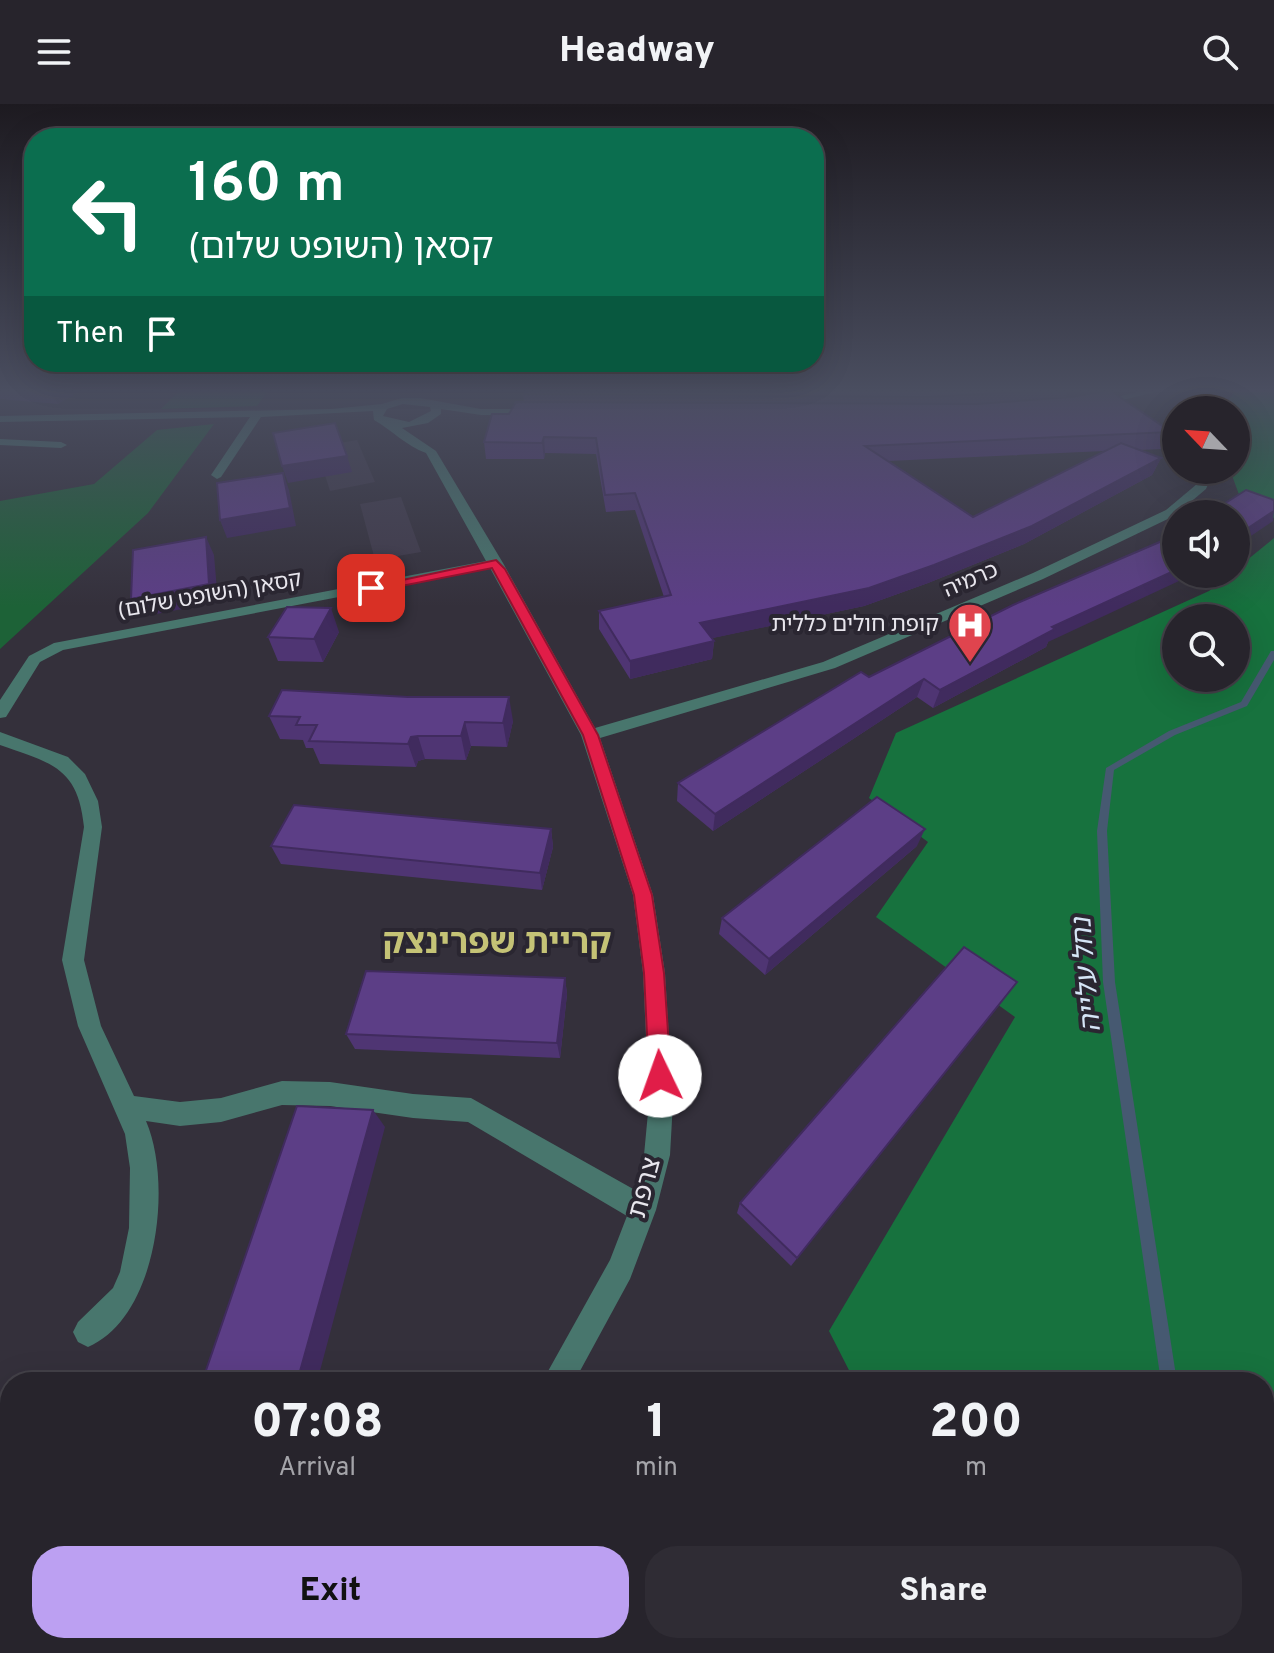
<!DOCTYPE html>
<html lang="en">
<head>
<meta charset="utf-8">
<style>
  :root { --surface:#27242c; --page:#2f2c34; --text:#f1f3f6; --muted:#a4a4a9; --line:#434148; --accent:#bca0f2 }
  body { margin:0; font-family:Overpass,"Noto Sans Hebrew",sans-serif; background:var(--page); color:var(--text); height:100vh; display:flex; flex-direction:column; font-size:30px; white-space:nowrap }
  * { box-sizing:border-box; margin:0 }
  p { font-size:26px; color:var(--muted) }
  .icon { flex:none; width:44px; height:44px; fill:none; stroke:currentColor; stroke-width:2; stroke-linecap:round; stroke-linejoin:round }
  .map { position:relative; flex:1; overflow:hidden }
  .drawer { position:absolute; left:0px; top:1268px; width:1274px; height:282px; display:flex; flex-direction:column; background:var(--surface); border-radius:32px 32px 0 0; box-shadow:0 8px 32px #0002,0 0 0 2px var(--line) }
  .drawer>* { flex:none }
  .top-card { position:absolute; left:24px; top:24px; width:800px; height:244px; border-radius:32px; box-shadow:0 8px 32px #0002,0 0 0 2px var(--line); background:#0b6e4f; color:#fff; overflow:hidden }
  .needle { width:52px; rotate:295deg }
  .controls { position:absolute; left:1162px; top:292px; display:grid; gap:16px }
  .controls a { display:grid; place-items:center; width:88px; height:88px; border-radius:50%; background:var(--surface); box-shadow:0 8px 32px #0002,0 0 0 2px var(--line); font-size:40px }
  .pin { position:absolute; display:grid; place-items:center; width:68px; height:68px; color:#fff; margin:-34px; border-radius:16px; box-shadow:0 4px 12px #0006 }
  .me { position:absolute; width:88px; margin:-44px; rotate:357deg; stroke-linejoin:round; filter:drop-shadow(0 0 6px #0008) }
  .turn { display:flex; align-items:center; gap:28px; height:168px; padding:0 32px; font-size:36px }
  .turn .icon { width:104px; height:104px; stroke-width:2.5 }
  .turn b { display:block; font-size:56px; line-height:68px }
  .then { display:flex; align-items:center; height:76px; padding:0 32px; background:#0003; gap:16px; font-size:30px }
  .eta { display:flex; justify-content:space-evenly; align-items:center; height:136px; text-align:center }
  .eta b { font-size:48px; font-weight:800; line-height:56px }
  .action { display:flex; gap:16px; margin-top:auto; padding:16px 32px }
  .action a { flex:1; height:92px; border-radius:32px; background:var(--accent); color:#111; font-size:32px; font-weight:800; line-height:92px; text-align:center }
  .action a+a { background:var(--page); color:var(--text) }
  header { display:flex; justify-content:space-between; align-items:center; height:104px; padding:0 32px; background:var(--surface); font-size:36px; font-weight:800 }
  .map>svg:first-child { display:block }
  .built { fill:#403a4a }
  .green { fill:#1d6237 }
  .forest { fill:#17723e; fill-rule:evenodd }
  .lines { fill:none; stroke-linecap:round; stroke-linejoin:round }
  .stream { fill:#465971; fill-rule:evenodd }
  .minor { fill:#48766d; fill-rule:evenodd }
  .wall { fill:#4f3573; fill-rule:evenodd }
  .shaded-wall { fill:#402b5e }
  .building { fill:#5c3e86; stroke:#402b5e; stroke-width:2 }
  .route { fill:#e11d48; stroke:#92132f; stroke-width:2 }
  .labels { text-anchor:middle; dominant-baseline:central; stroke-width:8; stroke-linejoin:round; paint-order:stroke }
  .far-street-label { font-size:22px; fill:#e8e6ed; stroke:#2a2631 }
  .far-poi-label { font-size:22px; fill:#e8e6ed; stroke:#2a2631; text-anchor:end }
  .street-label { font-size:26px; fill:#e8e6ed; stroke:#2a2631 }
  .water-label { font-size:28px; font-style:italic; fill:#d5e5f6; stroke:#2a2631 }
  .district-label { font-size:34px; font-weight:bold; fill:#c5c376; stroke:#2a2631 }
</style>
</head>
<body>
<header><svg class="icon" aria-label="menu" viewBox="0 0 24 24"><path d="M4 6h16M4 12h16M4 18h16"/></svg>Headway<svg class="icon" aria-label="search" viewBox="0 0 24 24"><circle cx="10" cy="10" r="6"/><path d="M15 15l6 6"/></svg></header>
<div class="map">
<svg width="1274" height="1549" viewBox="0 0 1274 1549">
  <rect width="100%" height="100%" fill="#34303b"/>
  <g class="built">
    <path d="M357 336 375 378 330 387 316 343Z"/>
    <path d="M401 393 421 448 375 456 360 400Z"/>
  </g>
  <g class="green">
    <path d="M179 287H268L257 302 161 305Z"/>
    <path d="M214 320 148 409 0 545V397L94 380 157 326Z"/>
  </g>
  <g class="forest">
    <path d="M1235 287H1274V414L1241 396 1230 366H1236V306H1203L1228 297Z"/>
    <path d="M1274 434V1549H898L900 1540H1264V1278H855L829 1227 1015 913 876 813 928 738 869 694 896 629 1209 487 1230 470H1236V465ZM1176 514H1236V574H1176Z"/>
  </g>
  <g class="lines">
    <g class="stream">
      <path d="M1271 547H1274V556L1247 602 1175 631 1114 666 1107 727 1115 878 1177 1278H1161L1103 878 1097 727 1106 664 1169 627 1241 598Z"/>
      <rect x="1163" y="1540" width="18" height="9"/>
    </g>
    <g class="minor">
      <path d="M1142 287H1160L1097 302 1092 299Z"/>
      <path d="M402 294H420L481 305H538L543 308 538 311H481L441 305V310L428 319 402 324 436 347 503 459 595 624 823 558 1033 469 1166 406 1197 380 1202 366H1214L1206 385 1174 412 1043 475 835 564 600 634 653 791 665 869 673 998 670 1051 656 1106 630 1175 574 1278H542L610 1156 627 1112 468 1018 413 1014 330 1002 282 1001 221 1018 180 1022 146 1017C173 1079 158 1213 88 1243L78 1238 73 1228 78 1218 113 1184 120 1168 129 1124 130 1064 125 1030 78 922 62 856 84 723C78 662 50 659 0 641V628L68 653 85 670 98 697 102 723 84 856 101 922 134 992 180 998 221 994 282 977 330 978 413 990 471 994 635 1086 644 1051 649 998 643 869 633 791 581 631 490 464 63 546 40 558 6 613 0 614V596L29 552 54 539 486 457 426 349C406 342 392 326 374 316L373 307 261 313 221 373 217 375 211 371 250 313 0 318V312L331 305 382 300ZM403 300 430 303 431 307 409 318 383 312 387 305Z"/>
      <path d="M0 335 61 338 67 341 61 344 0 341Z"/>
      <path d="M380 1540H417L413 1549H376Z"/>
    </g>
  </g>
  <g class="wall">
    <path d="M0 287H80L58 300 0 295Z"/>
    <path d="M525 287H1093L1092 289 1171 328 1162 345 1139 346 1161 354 1152 371 1024 440 928 479 864 502 712 534 714 537 712 555 630 575 599 525V507L664 493 635 406 606 408 596 350 545 349 544 355H486L484 338 509 310 524 298 523 290ZM1104 347 973 413 888 357Z"/>
    <path d="M339 528 323 558 278 557 268 533Z"/>
    <path d="M1048 538 1046 543 933 604 917 593 713 727 677 697 678 679 869 573Z"/>
    <path d="M408 593 513 617 507 643 471 642 466 656 425 655 418 657 416 663 320 660 313 644H306L303 636 280 635 269 612Z"/>
    <path d="M551 725 553 743 542 786 281 760 271 742Z"/>
    <path d="M917 742 765 871 719 830 722 814Z"/>
    <path d="M565 874 567 890 560 954 355 945 346 930Z"/>
    <path d="M1017 878 791 1162 737 1109 740 1099Z"/>
    <path d="M781 1540H871L868 1549H778Z"/>
  </g>
  <g class="shaded-wall">
    <path d="M50 287H80L58 300Z"/>
    <path d="M1068 287H1093L1091 292 1064 297Z"/>
    <path d="M544 333 545 349 544 355 542 339Z"/>
    <path d="M347 352 352 368 288 379 282 362Z"/>
    <path d="M1161 354 1152 371 1024 440 928 479 864 502 699 537 700 519Z"/>
    <path d="M283 369 289 386 296 422 227 434 220 416Z"/>
    <path d="M1274 407 1273 417 1236 442V432Z"/>
    <path d="M206 433 214 451 218 498 141 513 131 495Z"/>
    <path d="M1176 466V470H1194L1048 538 1046 543 933 604 940 586 1052 523Z"/>
    <path d="M331 504 339 528 323 558 314 535Z"/>
    <path d="M714 537 712 555 630 575V557Z"/>
    <path d="M924 575 917 593 713 727 715 710Z"/>
    <path d="M509 593 513 617 507 643 503 619Z"/>
    <path d="M465 618 471 642 466 656 461 632Z"/>
    <path d="M418 632 425 655 418 657 416 663 408 640 411 633Z"/>
    <path d="M551 725 553 743 542 786 540 769Z"/>
    <path d="M925 725 917 742 765 871 769 855Z"/>
    <path d="M565 874 567 890 560 954 557 939Z"/>
    <path d="M373 1006 385 1023 317 1278H297Z"/>
  </g>
  <g class="building">
    <path d="M525 287H1038L928 293 523 290Z"/>
    <path d="M1105 287H1111L1171 328 865 342 973 413 1121 339 1161 354 1032 422 934 461 869 484 700 519 714 537 630 557 599 507 671 491 635 389 605 391 596 334 544 333 542 339 484 338 492 310H509L516 298 977 300 1071 293Z"/>
    <path d="M335 319 347 352 282 362 273 329Z"/>
    <path d="M283 369 290 404 220 416 217 379Z"/>
    <path d="M1246 386 1274 396V407L1236 432V410H1208Z"/>
    <path d="M1176 430V466L1052 523 1055 525 940 586 924 575 715 710 678 679 861 568 869 573 1013 501 1169 434Z"/>
    <path d="M206 433 209 480 131 495 133 446Z"/>
    <path d="M287 503 331 504 314 535 268 533Z"/>
    <path d="M282 586 408 593H509L503 619 465 618 461 632H418L411 633 408 640 309 637 317 621H296L300 613 269 612Z"/>
    <path d="M877 693 925 725 769 855 722 814Z"/>
    <path d="M294 701 551 725 540 769 271 742Z"/>
    <path d="M964 843 1017 878 797 1154 740 1099Z"/>
    <path d="M366 867 565 874 557 939 346 930Z"/>
    <path d="M297 1002 373 1006 297 1278H202Z"/>
    <path d="M791 1540H871L868 1549H788Z"/>
  </g>
  <linearGradient id="sky" x2="0" y2="1"><stop stop-color="#1d1a20"/><stop offset="0.57" stop-color="#4a4e60"/><stop offset="1" stop-color="#4a4e60" stop-opacity="0"/></linearGradient>
  <rect width="1274" height="503" fill="url(#sky)"/>
  <path class="route" d="M496 456 505 465 598 631 652 791 664 869 671 972 668 980 660 983 652 980 649 972 644 869 634 791 583 631 492 464 371 488 365 484Z"/>
  <defs>
    <g id="hospital-pin" transform="scale(2.3)"><path d="M0 17L-7.5 6A9.5 9.5 0 1 1 7.5 6Z" fill="#e0444e" stroke="#2a2631"/><path d="M-5-5h3v3.5h4V-5h3V5h-3V1.5h-4V5h-3Z" fill="#fff"/></g>
  </defs>
  <g fill-rule="evenodd">
    <use href="#hospital-pin" x="970" y="521"/>
  </g>
  <g class="labels">
    <g class="far-street-label">
      <text transform="translate(971 477) rotate(-23)">כרמיה</text>
      <text transform="translate(210 492) rotate(-10)">קסאן (השופט שלום)</text>
    </g>
    <g class="far-poi-label">
      <text x="939" y="521">קופת חולים כללית</text>
    </g>
    <g class="street-label">
      <text transform="translate(646 1084) rotate(-75)">צרפת</text>
    </g>
    <g class="water-label">
      <text transform="translate(1088 871) rotate(-95)">נחל עלייה</text>
    </g>
    <g class="district-label">
      <text x="497" y="840">קריית שפרינצק</text>
    </g>
  </g>
</svg>
<div class="controls">
<a><svg class="needle" viewBox="-14 -14 28 28"><path d="M0-13l5 13h-10z" fill="#e53935"/><path d="M0 13l5-13h-10z" fill="#a4a4a9"/></svg></a>
<a><svg class="icon" aria-label="sound" viewBox="0 0 24 24"><path d="M4 9h4l5-4v14l-5-4H4zM17 9q2 3 0 6"/></svg></a>
<a><svg class="icon" aria-label="search" viewBox="0 0 24 24"><circle cx="10" cy="10" r="6"/><path d="M15 15l6 6"/></svg></a>
</div>
<div class="pin" style="left:371px;top:484px;background:#d93025"><svg class="icon" aria-label="arrive" viewBox="0 0 24 24"><path d="M6 21V4h12l-3 4 3 4H6"/></svg></div>
<svg class="me" style="left:660px;top:972px" viewBox="-20 -20 40 40"><circle r="19" fill="#fff"/><path d="M0-13L10 11 0 6-10 11z" fill="#e11d48"/></svg>
<div class="top-card">
<div class="turn"><svg class="icon" aria-label="left" viewBox="0 0 24 24"><path d="M17 20v-9H6M10 6l-5 5 5 5"/></svg><div><b>160 m</b>קסאן (השופט שלום)</div></div>
<div class="then">Then<svg class="icon" aria-label="arrive" viewBox="0 0 24 24"><path d="M6 21V4h12l-3 4 3 4H6"/></svg></div>
</div>
<section class="drawer">
<div class="eta">
<div><b>07:08</b><p>Arrival</p></div>
<div><b>1</b><p>min</p></div>
<div><b>200</b><p>m</p></div>
</div>
<div class="action"><a>Exit</a><a>Share</a></div>
</section>
</div>
</body>
</html>
